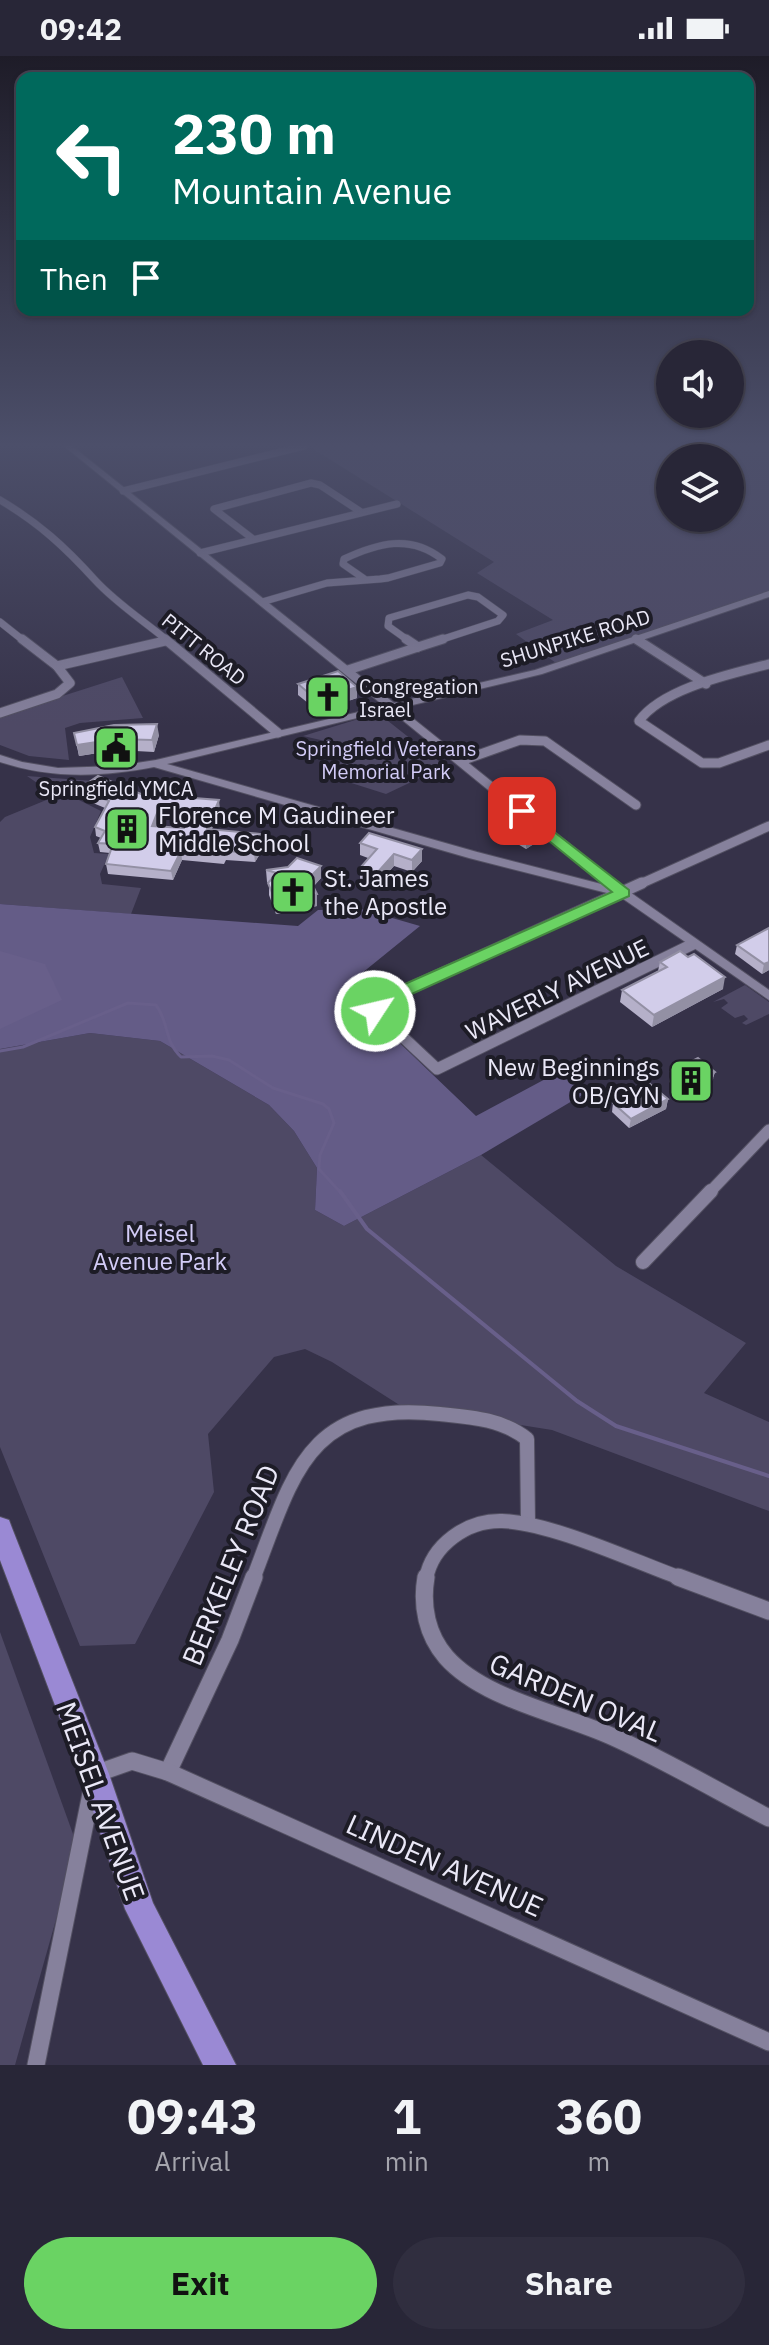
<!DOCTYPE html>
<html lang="en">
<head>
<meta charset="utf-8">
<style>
  :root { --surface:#282637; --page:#302e3f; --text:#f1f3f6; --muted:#a5a5ad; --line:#444352; --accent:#6ad363 }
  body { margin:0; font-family:"IBM Plex Sans",sans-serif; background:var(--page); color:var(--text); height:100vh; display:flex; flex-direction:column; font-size:30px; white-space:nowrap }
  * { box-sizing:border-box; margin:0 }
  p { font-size:26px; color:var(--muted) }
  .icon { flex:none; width:44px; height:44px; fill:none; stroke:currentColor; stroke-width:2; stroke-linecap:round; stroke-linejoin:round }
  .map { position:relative; height:2009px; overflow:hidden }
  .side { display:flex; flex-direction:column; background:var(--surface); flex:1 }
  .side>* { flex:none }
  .banner { position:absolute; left:16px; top:16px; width:738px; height:244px; border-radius:16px; box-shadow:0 2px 6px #0004,0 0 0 2px var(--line); background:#00695c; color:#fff; overflow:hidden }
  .fabs { position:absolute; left:656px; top:284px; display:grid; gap:16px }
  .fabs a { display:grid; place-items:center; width:88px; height:88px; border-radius:50%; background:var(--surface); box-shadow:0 2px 6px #0004,0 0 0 2px var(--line); font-size:40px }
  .pin { position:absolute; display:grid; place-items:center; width:68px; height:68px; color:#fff; margin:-34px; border-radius:16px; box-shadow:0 4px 12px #0006 }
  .me { position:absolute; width:88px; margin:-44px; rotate:55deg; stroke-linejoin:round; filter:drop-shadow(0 0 6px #0008) }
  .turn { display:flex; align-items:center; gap:28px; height:168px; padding:0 24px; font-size:36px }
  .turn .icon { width:104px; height:104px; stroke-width:2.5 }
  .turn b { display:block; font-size:56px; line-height:68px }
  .then { display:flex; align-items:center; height:76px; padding:0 24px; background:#0003; gap:16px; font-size:30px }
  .eta { display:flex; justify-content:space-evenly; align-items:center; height:136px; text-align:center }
  .eta b { font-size:48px; font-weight:700; line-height:56px }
  .action { display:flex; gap:16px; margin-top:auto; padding:16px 24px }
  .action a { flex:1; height:92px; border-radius:48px; background:var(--accent); color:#111; font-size:32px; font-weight:700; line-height:92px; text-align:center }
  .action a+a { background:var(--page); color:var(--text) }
  .status { display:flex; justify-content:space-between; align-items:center; height:56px; padding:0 40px; background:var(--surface); direction:ltr }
  .status svg { height:22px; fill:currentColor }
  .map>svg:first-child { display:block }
  .green { fill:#4e4965; fill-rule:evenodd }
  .forest { fill:#645c87 }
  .water { fill:#685f8a }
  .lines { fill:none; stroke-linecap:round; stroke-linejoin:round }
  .stream-far1 { stroke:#685f8a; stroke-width:3 }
  .stream { stroke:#685f8a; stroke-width:4 }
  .minor-far4-casing { stroke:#535062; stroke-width:8 }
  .minor-far3-casing { stroke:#535062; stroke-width:11 }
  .minor-far2-casing { stroke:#535062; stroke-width:13 }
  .minor-far1-casing { stroke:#535062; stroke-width:16 }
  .minor-casing { stroke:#535062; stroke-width:19 }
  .tertiary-casing { stroke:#535062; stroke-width:2 }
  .primary-casing { stroke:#535062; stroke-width:2 }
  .minor-far4 { stroke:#86819c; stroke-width:7 }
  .minor-far3 { stroke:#86819c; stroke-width:9 }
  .minor-far2 { stroke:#86819c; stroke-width:11 }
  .minor-far1 { stroke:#86819c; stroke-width:14 }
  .minor { stroke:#86819c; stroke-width:17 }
  .tertiary { fill:#86819c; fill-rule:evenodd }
  .primary { fill:#9a89d4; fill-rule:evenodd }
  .wall { fill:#b5b0c9; fill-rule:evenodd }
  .shaded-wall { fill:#9390a4 }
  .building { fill:#d2cdea; stroke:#9390a4; stroke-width:2; fill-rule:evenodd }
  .route { fill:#6ad363; stroke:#458940; stroke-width:2 }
  .labels { text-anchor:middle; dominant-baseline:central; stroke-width:8; stroke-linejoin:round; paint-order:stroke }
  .far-street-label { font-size:20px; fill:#eae8f7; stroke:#1d1c26 }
  .far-poi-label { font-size:20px; fill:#eae8f7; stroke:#1d1c26; text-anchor:start }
  .far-park-label { font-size:20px; fill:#d3ccf7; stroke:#1d1c26 }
  .poi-label { font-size:24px; fill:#eae8f7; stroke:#1d1c26; text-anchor:start }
  .street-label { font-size:24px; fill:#eae8f7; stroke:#1d1c26 }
  .park-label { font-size:24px; fill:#d3ccf7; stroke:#1d1c26 }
  .near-street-label { font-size:28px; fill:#eae8f7; stroke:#1d1c26 }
</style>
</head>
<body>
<div class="status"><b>09:42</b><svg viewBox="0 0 49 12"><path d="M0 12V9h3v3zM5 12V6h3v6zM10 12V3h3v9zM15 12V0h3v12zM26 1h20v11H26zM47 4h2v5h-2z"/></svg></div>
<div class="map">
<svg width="769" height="2009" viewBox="0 0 769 2009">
  <rect width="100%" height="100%" fill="#363249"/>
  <g class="green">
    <path d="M317 390H769V536L556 607 516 578 553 564 477 517 494 506 310 391ZM670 402H730V462H670Z"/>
    <path d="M122 621 143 662 80 667 65 672 69 704 29 700 0 689V660Z"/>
    <path d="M378 657 445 710 386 738 326 719 356 692 303 680Z"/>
    <path d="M27 720 93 725 75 742 101 755 90 781 94 797 109 798 100 818 102 828 141 832 131 858 0 848V766L5 761 56 740Z"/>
    <path d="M745 929 769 946V958L746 969 742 967 748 963 744 959 735 962 721 952 728 947 724 943 713 946Z"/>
    <path d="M90 977 160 985 269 1049 294 1075 317 1112 315 1154 344 1170 481 1099 616 1210 746 1287 704 1337 769 1366V1455L552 1374 401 1350 332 1306 305 1293 274 1301 208 1378 214 1436 135 1588 80 1590 0 1391V993Z"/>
    <path d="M0 1576 77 1789 15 2009H0Z"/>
  </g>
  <path class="forest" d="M0 848 298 870 318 854 361 853 420 870 351 926 375 945 362 951 476 1060 564 1013 589 1035 481 1099 344 1170 315 1154 317 1112 294 1075 269 1049 160 985 90 977 0 993Z"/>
  <path class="water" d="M0 895 45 908 62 944 0 973Z"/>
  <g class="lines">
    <path class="stream-far1" d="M0 995 23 991 128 947 156 949C169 966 164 985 181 1001L212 1000 229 1004 273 1032 323 1048 329 1053 334 1067 320 1099 319 1113 341 1137"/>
    <path class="stream" d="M340 1135 367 1173 577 1345 616 1370 769 1420"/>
    <g class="minor-far4-casing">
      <g id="minor-far4">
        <path d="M123 435 304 390"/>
        <path d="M0 444C39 467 65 491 95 524 116 547 144 565 168 585"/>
        <path d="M253 483 214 453 311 427 320 429 361 456"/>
        <path d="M200 497 397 448"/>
        <path d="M262 546 327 527 380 523 388 522 440 507 442 503C410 478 378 487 344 503L343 508 366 524"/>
        <path d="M0 566 24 585"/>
        <path d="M636 583 639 585"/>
        <path d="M409 585 388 570 389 562 468 539 478 541 503 559 498 565 437 585"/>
      </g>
    </g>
    <g class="minor-far3-casing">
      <g id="minor-far3">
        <path d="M165 583 278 677"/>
        <path d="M406 583 418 591"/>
        <path d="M636 583 706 628"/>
        <path d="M418 591 443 583"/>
        <path d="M769 608C731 618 663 632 639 665L702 707H719L769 689"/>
        <path d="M57 610 165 585"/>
        <path d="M348 614 418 591"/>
        <path d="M0 657 57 638 70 627 57 610 22 583"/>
        <path d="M461 705 520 684 545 685 636 749"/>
        <path d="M638 829 769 770"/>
      </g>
    </g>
    <g class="minor-far2-casing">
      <g id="minor-far2">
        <path d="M642 827 377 947 375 955 437 1013 693 888"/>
        <path d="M709 1137 769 1074"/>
      </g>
    </g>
    <g class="minor-far1-casing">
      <g id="minor-far1">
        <path d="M643 1206 711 1135"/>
        <path d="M253 1523C293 1420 306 1343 440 1358 471 1361 502 1363 527 1383L528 1467"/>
        <path d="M426 1523C432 1489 467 1464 502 1465 553 1467 633 1505 683 1523"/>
      </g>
    </g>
    <g class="minor-casing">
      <g id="minor">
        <path d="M426 1521C421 1550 427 1579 446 1601 483 1643 560 1657 611 1680 665 1704 717 1735 769 1762"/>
        <path d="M678 1521 769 1555"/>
        <path d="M168 1716 230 1584 254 1521"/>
        <path d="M36 2009 95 1718 132 1705 168 1716 769 1986"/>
      </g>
    </g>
    <g class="tertiary-casing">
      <path id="tertiary" d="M64 390H72L394 647 535 614 769 535V541L542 618 400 652 627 834 769 934V944L619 840 469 802 154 711C102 721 51 723 0 706V699L22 706 58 712 117 710 156 704 384 650ZM390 654 605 829 477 796 167 708Z"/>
    </g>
    <g class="primary-casing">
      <path id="primary" d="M0 1461 9 1464 12 1472 109 1718 153 1847 236 2009H203L125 1853 81 1718 0 1504Z"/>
    </g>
    <use href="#minor-far4" class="minor-far4"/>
    <use href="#minor-far3" class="minor-far3"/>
    <use href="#minor-far2" class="minor-far2"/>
    <use href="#minor-far1" class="minor-far1"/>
    <use href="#minor" class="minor"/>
    <use href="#tertiary" class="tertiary"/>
    <use href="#primary" class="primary"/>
  </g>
  <g class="wall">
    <path d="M298 628 357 642 318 655 298 639Z"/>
    <path d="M74 677 159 679 154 696 117 694 79 700Z"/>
    <path d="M79 733 141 738 220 753 212 773 261 784 263 793 255 806 226 804 224 808 182 804 173 824 108 818 106 808 110 797 100 796 98 787 101 782 96 780 95 771 105 752 81 742ZM160 761 187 763 184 772 156 770Z"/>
    <path d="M511 778 537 780V786L526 793 511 784Z"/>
    <path d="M360 787 422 793V805L412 816 394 810 377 829 360 824V812L368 802 360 799Z"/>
    <path d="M321 810V822L313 831 317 838V850L276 858 269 839V826H267L266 814Z"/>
    <path d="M769 872V914L762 918 735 898 737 889Z"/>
    <path d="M688 901 723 933 652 971 620 946 622 934 658 915 660 906Z"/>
    <path d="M671 1016H715L710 1031 701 1036 698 1034 686 1040 669 1026Z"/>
    <path d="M668 1043 666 1053 629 1072 612 1056 613 1047Z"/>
  </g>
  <g class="shaded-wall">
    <path d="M357 631V642L318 655 317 644Z"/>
    <path d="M157 668 159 679 154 696 152 684Z"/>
    <path d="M116 683 117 694 79 700 77 689Z"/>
    <path d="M219 744 220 753 208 782 207 773Z"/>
    <path d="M159 752 160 761 153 779 152 770Z"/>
    <path d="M261 778 263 793 255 806 254 797Z"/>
    <path d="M537 780V786L526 793V787Z"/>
    <path d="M422 793V805L412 816V804Z"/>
    <path d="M181 795 182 804 173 824 171 815Z"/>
    <path d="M394 798V810L377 829V817Z"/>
    <path d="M321 810V822L310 834 309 822Z"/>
    <path d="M317 838V850L276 858V846Z"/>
    <path d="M769 906V914L762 918 764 908Z"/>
    <path d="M725 921 723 933 652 971 654 959Z"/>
    <path d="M715 1016 710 1031 701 1036 703 1027 709 1019Z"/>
    <path d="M700 1024 698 1034 686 1040 688 1031Z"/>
    <path d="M668 1043 666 1053 629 1072 631 1063Z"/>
  </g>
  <g class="building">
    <path d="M338 615 357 631 317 644 298 628Z"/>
    <path d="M157 668 152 684 116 683 77 689 74 677 114 669Z"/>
    <path d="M98 720 141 738 219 744 207 773 261 778 259 783 262 784 254 797 225 795 223 799 181 795 171 815 106 808 113 788 98 787 105 775 95 771 109 745 79 733ZM159 752 190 755 184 772 152 770Z"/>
    <path d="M526 770 537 780 526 787 511 778Z"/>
    <path d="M369 777 422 793 412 804 394 798 377 817 360 812 377 793 360 787Z"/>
    <path d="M297 802 321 810 309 822 317 838 276 846 268 827 277 817 266 814 288 811Z"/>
    <path d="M769 872V906L764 908 737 889Z"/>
    <path d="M680 895 688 901 694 898 725 921 654 959 622 934 667 911 660 906Z"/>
    <path d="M698 1002 715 1016 709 1019 712 1022 703 1027 700 1024 688 1031 671 1016Z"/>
    <path d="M650 1028 668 1043 631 1063 613 1047Z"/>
  </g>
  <linearGradient id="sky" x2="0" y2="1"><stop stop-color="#1e1c28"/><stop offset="0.58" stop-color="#4c4f6a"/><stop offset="1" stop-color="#4c4f6a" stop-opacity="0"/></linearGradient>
  <rect width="769" height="671" fill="url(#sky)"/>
  <path class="route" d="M522 751 629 834V840L385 950 381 959H368L366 955 371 943 612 836 517 759V752Z"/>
  <defs>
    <g id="church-square" transform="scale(2.3)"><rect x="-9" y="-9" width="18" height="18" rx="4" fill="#6ad363" stroke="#1d1c26"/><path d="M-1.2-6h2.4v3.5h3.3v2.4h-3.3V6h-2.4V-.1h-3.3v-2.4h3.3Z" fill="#111"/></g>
    <g id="civic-square" transform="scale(2.3)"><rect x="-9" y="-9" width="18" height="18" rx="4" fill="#6ad363" stroke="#1d1c26"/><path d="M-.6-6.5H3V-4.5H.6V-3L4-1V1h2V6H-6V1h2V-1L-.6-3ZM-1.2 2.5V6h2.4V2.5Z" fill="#111"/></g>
    <g id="building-square" transform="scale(2.3)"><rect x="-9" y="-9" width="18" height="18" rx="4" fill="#6ad363" stroke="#1d1c26"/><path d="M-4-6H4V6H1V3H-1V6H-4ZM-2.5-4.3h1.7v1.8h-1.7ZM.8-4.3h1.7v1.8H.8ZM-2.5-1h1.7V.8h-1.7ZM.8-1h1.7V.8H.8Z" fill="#111"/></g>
  </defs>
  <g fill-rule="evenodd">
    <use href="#church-square" x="328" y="641"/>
    <use href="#civic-square" x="116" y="692"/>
    <use href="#building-square" x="127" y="773"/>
    <use href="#church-square" x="293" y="836"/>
    <use href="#building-square" x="691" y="1025"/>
  </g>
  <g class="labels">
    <g class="far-street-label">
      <text transform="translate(575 582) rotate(-17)">SHUNPIKE ROAD</text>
      <text transform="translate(204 593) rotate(39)">PITT ROAD</text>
    </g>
    <g class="far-poi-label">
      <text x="359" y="630">Congregation<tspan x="359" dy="23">Israel</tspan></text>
      <text x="116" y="732" text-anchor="middle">Springfield YMCA</text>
    </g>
    <g class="far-park-label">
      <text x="386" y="692">Springfield Veterans<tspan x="386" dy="23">Memorial Park</tspan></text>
    </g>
    <g class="poi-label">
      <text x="158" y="759">Florence M Gaudineer<tspan x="158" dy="28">Middle School</tspan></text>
      <text x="324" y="822">St. James<tspan x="324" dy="28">the Apostle</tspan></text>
      <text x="660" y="1011" text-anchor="end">New Beginnings<tspan x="660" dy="28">OB/GYN</tspan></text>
    </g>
    <g class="street-label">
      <text transform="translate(557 933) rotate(-26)">WAVERLY AVENUE</text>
    </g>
    <g class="park-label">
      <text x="160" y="1177">Meisel<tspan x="160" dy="28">Avenue Park</tspan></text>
    </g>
    <g class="near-street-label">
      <text transform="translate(230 1509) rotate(-68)">BERKELEY ROAD</text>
      <text transform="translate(576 1641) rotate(23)">GARDEN OVAL</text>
      <text transform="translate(101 1745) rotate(70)">MEISEL AVENUE</text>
      <text transform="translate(445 1809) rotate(24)">LINDEN AVENUE</text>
    </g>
  </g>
</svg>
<div class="fabs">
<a><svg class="icon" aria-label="sound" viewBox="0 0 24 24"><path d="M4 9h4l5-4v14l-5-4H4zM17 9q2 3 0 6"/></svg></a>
<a><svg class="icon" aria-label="layers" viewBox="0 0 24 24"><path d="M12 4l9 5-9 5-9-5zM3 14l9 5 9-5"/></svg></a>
</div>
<div class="pin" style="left:522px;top:755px;background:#d93025"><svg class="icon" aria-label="arrive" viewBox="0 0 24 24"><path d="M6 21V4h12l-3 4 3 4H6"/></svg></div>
<svg class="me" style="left:375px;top:955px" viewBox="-20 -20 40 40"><circle r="17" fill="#6ad363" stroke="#fff" stroke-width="3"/><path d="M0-11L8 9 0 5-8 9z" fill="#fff"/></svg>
<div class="banner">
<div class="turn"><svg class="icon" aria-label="left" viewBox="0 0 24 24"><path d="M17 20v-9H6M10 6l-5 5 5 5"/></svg><div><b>230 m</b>Mountain Avenue</div></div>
<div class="then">Then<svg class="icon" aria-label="arrive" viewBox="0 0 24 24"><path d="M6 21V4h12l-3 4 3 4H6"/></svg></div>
</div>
</div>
<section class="side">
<div class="eta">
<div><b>09:43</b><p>Arrival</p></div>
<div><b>1</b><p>min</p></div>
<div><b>360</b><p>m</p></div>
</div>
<div class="action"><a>Exit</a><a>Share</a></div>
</section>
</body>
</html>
